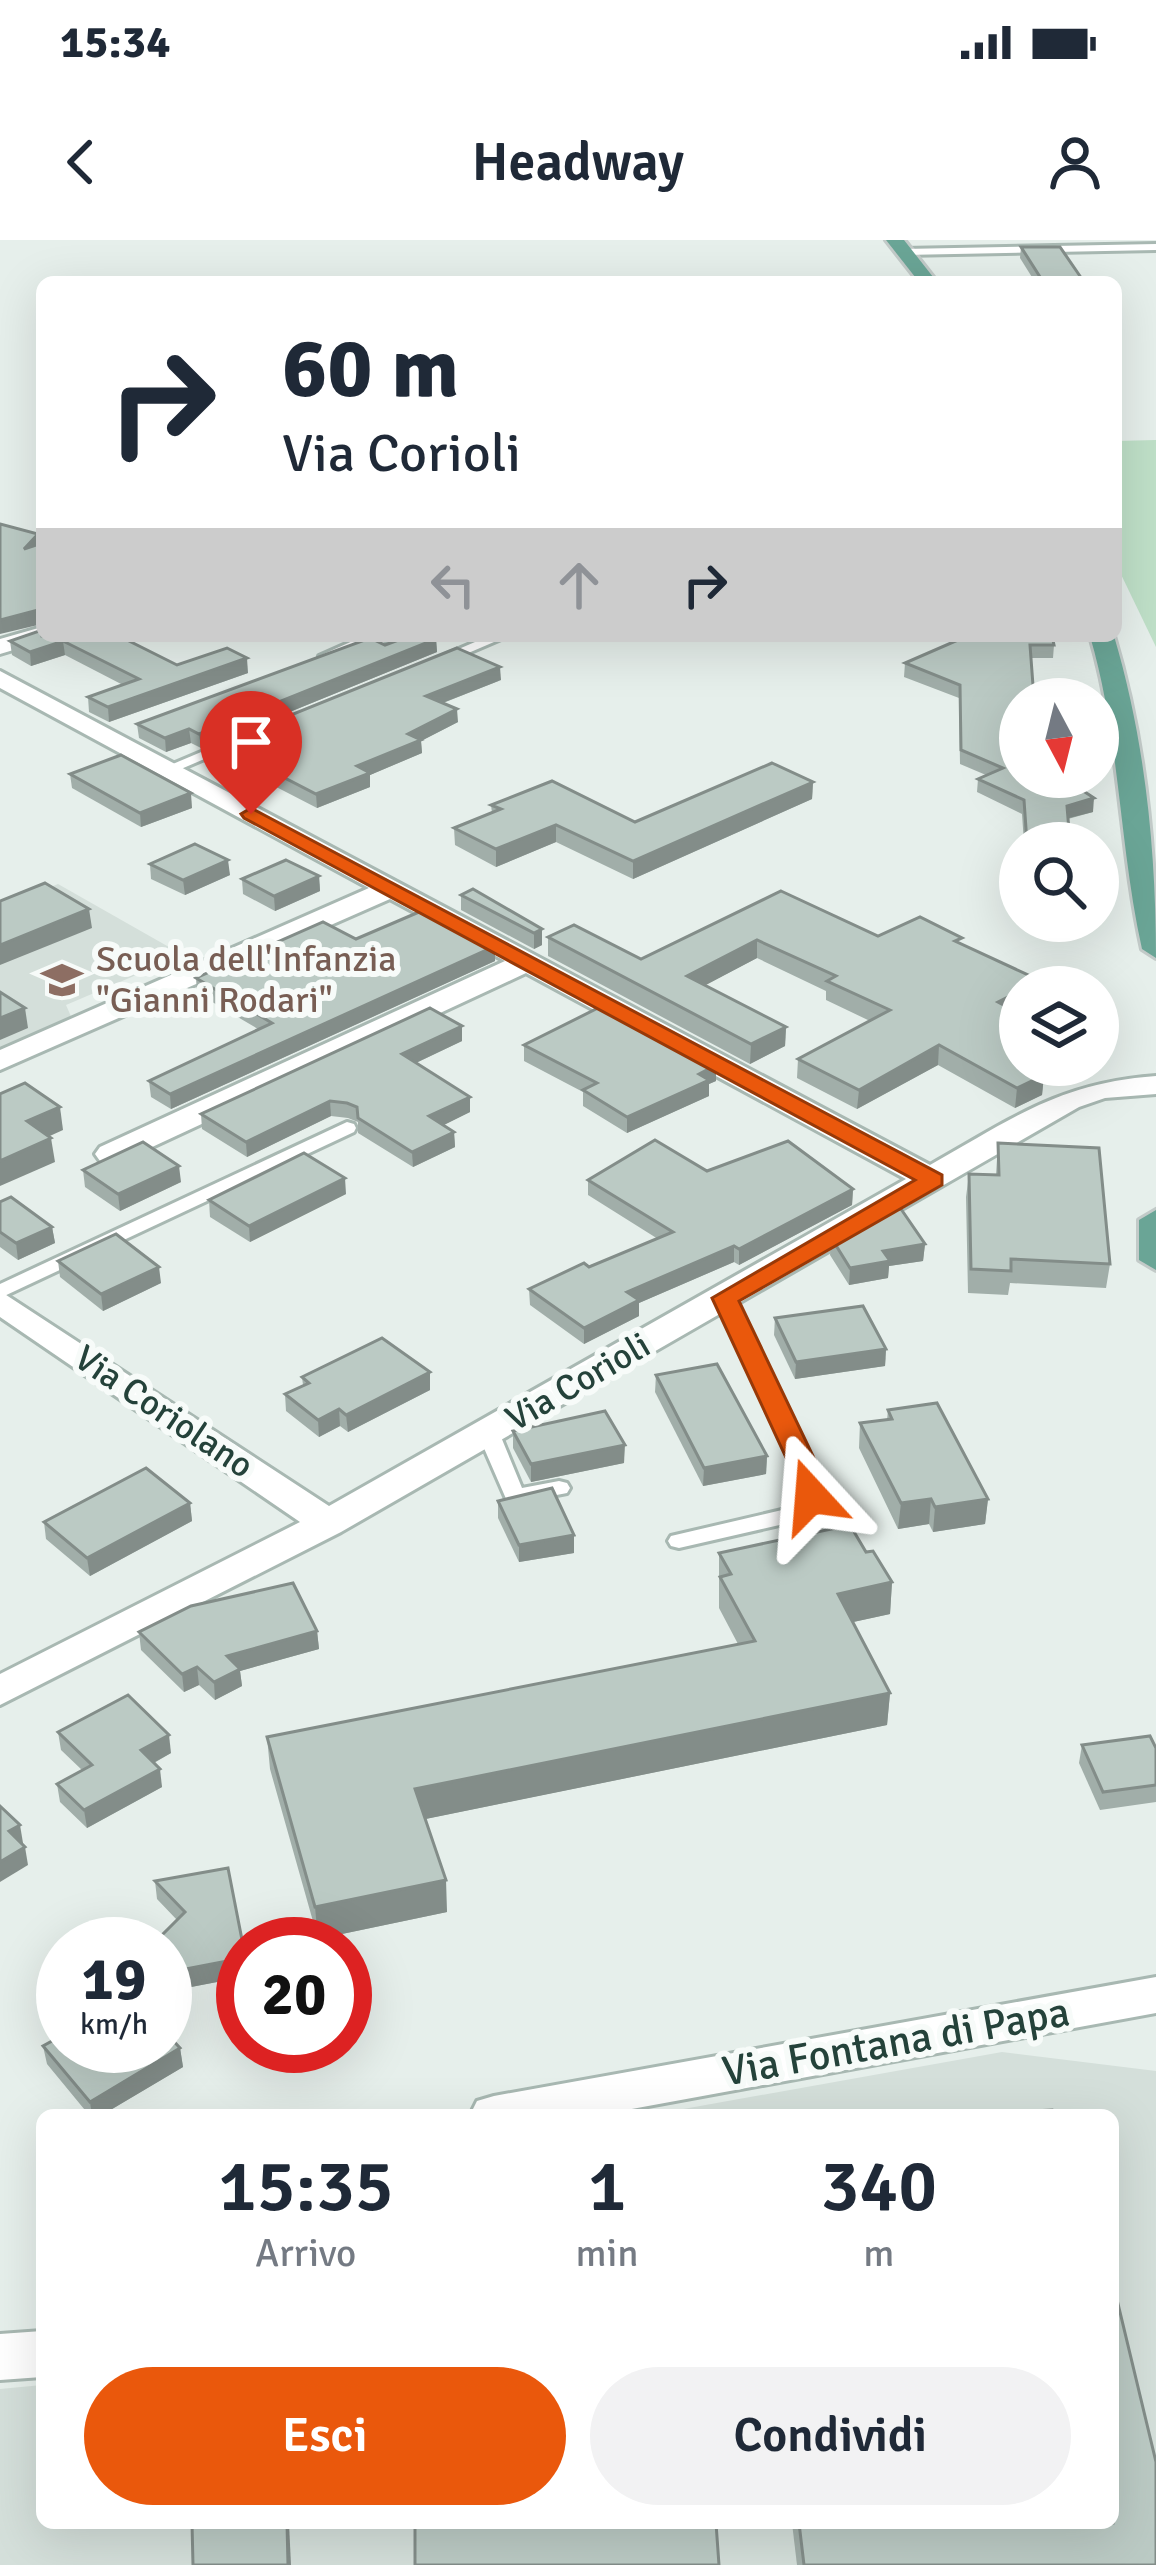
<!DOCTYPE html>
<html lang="it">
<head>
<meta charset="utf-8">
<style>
  :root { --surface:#fff; --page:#f2f2f3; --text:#1f2937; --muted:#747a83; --accent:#ea580c }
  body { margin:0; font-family:Signika,sans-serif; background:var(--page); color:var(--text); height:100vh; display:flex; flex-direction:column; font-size:45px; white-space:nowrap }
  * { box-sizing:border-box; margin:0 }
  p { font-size:39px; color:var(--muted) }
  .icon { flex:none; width:66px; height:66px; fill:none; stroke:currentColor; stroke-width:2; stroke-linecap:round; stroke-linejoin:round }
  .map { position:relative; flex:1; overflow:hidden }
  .drawer { position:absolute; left:36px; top:1869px; width:1083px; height:420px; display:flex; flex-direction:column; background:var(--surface); border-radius:18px; box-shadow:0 12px 48px #0002 }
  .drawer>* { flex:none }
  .guide { position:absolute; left:36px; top:36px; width:1086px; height:366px; border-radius:18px; box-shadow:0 12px 48px #0002; background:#fff; color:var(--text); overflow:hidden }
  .needle { width:78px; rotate:173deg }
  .controls { position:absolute; left:999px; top:438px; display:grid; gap:24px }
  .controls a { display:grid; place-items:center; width:120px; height:120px; border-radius:50%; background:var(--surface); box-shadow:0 12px 48px #0002; font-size:60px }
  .speed { position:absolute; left:36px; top:1677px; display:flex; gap:24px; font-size:60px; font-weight:700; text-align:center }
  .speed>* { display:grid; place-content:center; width:156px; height:156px; border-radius:50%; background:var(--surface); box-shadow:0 12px 48px #0002; line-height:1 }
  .speed small { font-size:30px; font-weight:400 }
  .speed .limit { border:18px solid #d22; background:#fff; color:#111 }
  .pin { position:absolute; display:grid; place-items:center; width:102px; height:102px; color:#fff; margin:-123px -51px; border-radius:50% 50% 50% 0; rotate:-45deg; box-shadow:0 0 12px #0007 }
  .pin .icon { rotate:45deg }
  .me { position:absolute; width:132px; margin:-66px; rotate:341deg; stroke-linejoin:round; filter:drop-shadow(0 0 9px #0008) }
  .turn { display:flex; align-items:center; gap:42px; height:252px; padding:0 48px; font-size:54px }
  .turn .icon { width:156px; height:156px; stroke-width:2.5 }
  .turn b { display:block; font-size:84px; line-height:102px }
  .lanes { display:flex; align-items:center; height:114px; padding:0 48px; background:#0003; justify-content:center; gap:60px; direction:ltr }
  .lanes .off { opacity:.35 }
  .eta { display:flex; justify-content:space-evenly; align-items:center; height:204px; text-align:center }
  .eta b { font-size:72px; font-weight:600; line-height:84px }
  .button { display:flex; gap:24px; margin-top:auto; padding:24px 48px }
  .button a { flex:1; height:138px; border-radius:72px; background:var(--accent); color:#fff; font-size:48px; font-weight:600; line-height:138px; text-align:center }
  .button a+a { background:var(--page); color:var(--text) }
  .status { display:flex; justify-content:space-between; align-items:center; height:84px; padding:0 60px; background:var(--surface); direction:ltr }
  .status svg { height:33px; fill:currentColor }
  header { display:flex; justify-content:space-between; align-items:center; height:156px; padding:0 48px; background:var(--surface); font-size:54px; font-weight:600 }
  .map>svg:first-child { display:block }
  .built { fill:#d4dfda }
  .green { fill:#bfe0c8 }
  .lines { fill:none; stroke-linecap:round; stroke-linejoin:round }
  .lane-casing { stroke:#a8b8b2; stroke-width:6 }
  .street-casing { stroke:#a8b8b2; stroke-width:6 }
  .primary-casing { stroke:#c2cac8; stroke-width:6 }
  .lane { fill:#fff; fill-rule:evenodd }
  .street { fill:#fff; fill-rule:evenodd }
  .primary { fill:#6aa596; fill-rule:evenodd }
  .wall { fill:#a1aea9 }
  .shaded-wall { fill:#838d89 }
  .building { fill:#bbcac4; stroke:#838d89; stroke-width:3 }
  .route { fill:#ea580c; stroke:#983908; stroke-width:3 }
  .labels { text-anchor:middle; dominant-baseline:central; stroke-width:12; stroke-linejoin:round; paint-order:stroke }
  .education-label { font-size:36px; fill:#785e54; stroke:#f7fbf9; text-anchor:start }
  .street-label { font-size:36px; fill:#24423a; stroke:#f7fbf9 }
  .near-street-label { font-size:42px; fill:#24423a; stroke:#f7fbf9 }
</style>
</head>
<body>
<div class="status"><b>15:34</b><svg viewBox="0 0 49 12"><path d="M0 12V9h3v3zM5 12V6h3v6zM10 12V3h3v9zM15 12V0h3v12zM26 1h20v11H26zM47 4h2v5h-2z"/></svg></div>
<header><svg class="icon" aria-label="back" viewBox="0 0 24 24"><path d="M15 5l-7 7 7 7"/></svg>Headway<svg class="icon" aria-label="person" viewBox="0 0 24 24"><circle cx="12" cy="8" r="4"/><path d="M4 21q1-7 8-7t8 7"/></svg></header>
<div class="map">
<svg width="1156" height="2325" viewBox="0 0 1156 2325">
  <rect width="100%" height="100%" fill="#e6efeb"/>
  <g class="built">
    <path d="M58 644 183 715 66 765 73 781 0 811V668Z"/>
    <path d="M1002 1812 1156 1831V2325H0V2149L42 2145V2283H1113V1875H650Z"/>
  </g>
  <path class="green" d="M1156 200V407L1116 324V201Z"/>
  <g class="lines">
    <g class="lane-casing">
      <g id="lane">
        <path d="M1156 4V10L904 15 899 12 904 9Z"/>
        <path d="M489 396H508L445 423 433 420Z"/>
        <path d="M239 496 251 499 174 532 161 529Z"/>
        <path d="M347 882 354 884 356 888 354 892 0 1058V1044Z"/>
        <path d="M725 1052 735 1058 821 1239 819 1265 797 1281 679 1308 671 1306 668 1301 671 1296 782 1270 797 1262 799 1239 715 1058Z"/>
        <path d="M488 1185 499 1192 522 1248 559 1241 567 1243 570 1248 567 1253 515 1263 507 1261 477 1192Z"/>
      </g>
    </g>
    <g class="street-casing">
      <g id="street">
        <path d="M42 387V396L50 399 0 414V399Z"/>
        <path d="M364 396H399L339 421 319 416Z"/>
        <path d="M0 431 930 925C1012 879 1059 843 1156 836V854L1105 858 1079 867 341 1292 0 1465V1434L300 1282 0 1077V1051L329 1266 906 939 526 733 122 921H100L95 914 100 907 505 721 390 659 0 830V810L369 648 0 448Z"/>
        <path d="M1156 1737V1773L599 1875H470L477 1861 494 1856Z"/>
        <path d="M42 2091V2137L0 2140V2094Z"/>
      </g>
    </g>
    <g class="primary-casing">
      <g id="primary">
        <path d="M886 0H904L937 42H919Z"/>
        <path d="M1090 396H1114C1145 500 1156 610 1156 718L1142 709C1119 605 1120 498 1090 396Z"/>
        <path d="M1156 970V1030L1139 1020V980Z"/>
      </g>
    </g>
    <use href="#lane" class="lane"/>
    <use href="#street" class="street"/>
    <use href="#primary" class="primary"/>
  </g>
  <g class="wall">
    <path d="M1021 7 1082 39V42H1035L1020 18Z"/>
    <path d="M42 396H126L122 397 177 425 248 433 109 482 89 472 88 457 123 445 65 415 31 426 12 415 10 401Z"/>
    <path d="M967 396 1054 405 1053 418H1031L1020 537H1080L1070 542 1093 572 1068 579 1070 603H1024L1022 574 977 552 978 539 986 535 960 524 959 458 904 437 905 423Z"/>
    <path d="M436 399 437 412 201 508 191 503 166 512 139 498 137 484 385 405Z"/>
    <path d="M501 440 443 463 458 482 421 501 422 513 370 535V547L317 568 220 518 219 504Z"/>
    <path d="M70 534 192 568 141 587 72 548Z"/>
    <path d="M813 542 812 559 633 639 556 602 496 627 455 605 454 588 492 573 491 565 635 582Z"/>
    <path d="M150 624 230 635 185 655 151 639Z"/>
    <path d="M319 636 320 651 275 671 243 654 242 639Z"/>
    <path d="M781 651 878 696 961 704 1020 747V769L1015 771 1044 835 1042 855 1015 868 938 825 857 869 797 838 798 819 870 781 826 760V751L757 718 705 745 786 787 785 806 750 824 548 716V697L641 719Z"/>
    <path d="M461 655 542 689V705L534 709 461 670Z"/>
    <path d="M356 699 495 721 171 869 151 857 149 841 258 789 197 753 196 738Z"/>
    <path d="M462 786V801L416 823 470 872 443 885 454 892 455 907 413 927 358 893V882L348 878 331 876 247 917 202 889 201 874Z"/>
    <path d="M524 805 716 841 709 844V856L627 893 583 866V852L524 821Z"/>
    <path d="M998 903 1110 1024 1106 1048 1010 1043 1008 1055 968 1053 966 957 969 934 996 935Z"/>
    <path d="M83 930 181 942 120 971 85 947Z"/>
    <path d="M707 931 853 949 852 965 739 1025 734 1022 639 1063V1076L584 1104 530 1065 529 1049 658 999 588 955V940Z"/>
    <path d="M346 954 250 1002 210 977 209 960Z"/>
    <path d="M0 962 52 987 55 1003 18 1020 0 1007Z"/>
    <path d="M832 999 925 1004 923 1021 889 1026 888 1038 849 1045 830 1015Z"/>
    <path d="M58 1021 161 1043 103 1071 60 1037Z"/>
    <path d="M775 1078 886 1109 885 1126 795 1139 774 1095Z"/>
    <path d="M656 1135 767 1216 766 1234 703 1246 655 1152Z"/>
    <path d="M302 1137 430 1150 348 1192 340 1186 319 1197 286 1171 285 1154 303 1145Z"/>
    <path d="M888 1170 988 1259 985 1284 933 1292 929 1284 898 1289 859 1208 860 1183 887 1180Z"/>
    <path d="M513 1191 624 1223 531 1242 513 1208Z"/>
    <path d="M498 1261 574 1295V1313L519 1322 498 1278Z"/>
    <path d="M190 1263 192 1281 90 1336 46 1299 44 1282Z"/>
    <path d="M866 1312 892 1342 890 1374 853 1382 890 1453 887 1485 425 1579 447 1672 318 1699 270 1529 267 1497 738 1404 719 1368V1313Z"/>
    <path d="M317 1391 319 1409 240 1431 242 1446 215 1460 199 1445 184 1452 141 1410 139 1392Z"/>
    <path d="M58 1492 171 1513 154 1523 162 1547 87 1588 60 1562 57 1544 82 1530 61 1510Z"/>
    <path d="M1082 1505 1156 1508V1562L1100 1570 1079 1523Z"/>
    <path d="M155 1641 243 1705V1737L165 1752V1704L177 1680 157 1659Z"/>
    <path d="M176 1781 178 1799 174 1802 180 1808 183 1827 102 1875H89L47 1824 43 1806Z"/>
    <path d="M792 2283H1113L1156 2325H797Z"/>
  </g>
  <g class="shaded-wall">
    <path d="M38 294 40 307 24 309Z"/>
    <path d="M42 369V384L0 394V380Z"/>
    <path d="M436 399 437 412 201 508 199 494Z"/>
    <path d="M63 401 65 415 31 426 30 412Z"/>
    <path d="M247 418 248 433 109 482 108 467Z"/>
    <path d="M500 427 501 440 427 469 426 456Z"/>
    <path d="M457 469 458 482 421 501 422 513 370 535V547L317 568 316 554 408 494Z"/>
    <path d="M189 489 191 503 166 512 165 498Z"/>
    <path d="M813 542 812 559 633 639V621Z"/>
    <path d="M191 553 192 568 141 587 140 573Z"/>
    <path d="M1094 558 1093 572 1065 579 1067 566Z"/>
    <path d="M556 585V602L496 627V609Z"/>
    <path d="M228 620 230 635 185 655 183 640Z"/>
    <path d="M319 636 320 651 275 671 274 656Z"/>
    <path d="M89 669 92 688 0 725V705Z"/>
    <path d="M542 689V705L534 709V693Z"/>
    <path d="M757 700V718L687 755V736Z"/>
    <path d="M495 706V721L171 869 170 854Z"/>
    <path d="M1020 751V769L996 781 998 762Z"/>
    <path d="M25 768 28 788 0 800V778Z"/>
    <path d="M462 786V801L403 829 402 814Z"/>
    <path d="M786 787 785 806 750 824 751 804Z"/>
    <path d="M939 805 938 825 857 869 859 850Z"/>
    <path d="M716 825V841L709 844V856L627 893V877Z"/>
    <path d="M1044 835 1042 855 1015 868 1017 848Z"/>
    <path d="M470 857V872L430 892 429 876Z"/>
    <path d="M330 861 331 876 247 917 246 902Z"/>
    <path d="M60 867 63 890 30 905 27 881Z"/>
    <path d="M454 892 455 907 413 927 412 912Z"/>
    <path d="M51 898 55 922 0 946V921Z"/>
    <path d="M179 926 181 942 120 971 118 954Z"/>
    <path d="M345 938 346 954 250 1002 249 986Z"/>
    <path d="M853 949 852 965 739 1025V1009Z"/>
    <path d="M52 987 55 1003 18 1020 16 1003Z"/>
    <path d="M925 1004 923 1021 889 1026 888 1038 849 1045 850 1028 883 1011Z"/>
    <path d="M734 1006V1022L639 1063V1076L584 1104V1088L627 1052Z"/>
    <path d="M159 1027 161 1043 103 1071 101 1054Z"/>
    <path d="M886 1109 885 1126 795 1139 796 1122Z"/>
    <path d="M430 1132V1150L348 1192 346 1175Z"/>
    <path d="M339 1169 340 1186 319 1197 318 1180Z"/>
    <path d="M625 1205 624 1223 531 1242V1224Z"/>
    <path d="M767 1216 766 1234 703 1246 704 1228Z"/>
    <path d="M931 1259 929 1284 898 1289 901 1263Z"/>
    <path d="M988 1259 985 1284 933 1292 935 1267Z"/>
    <path d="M190 1263 192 1281 90 1336 87 1318Z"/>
    <path d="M574 1295V1313L519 1322V1305Z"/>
    <path d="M892 1342 890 1374 835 1386 838 1354Z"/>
    <path d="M317 1391 319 1409 240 1431 242 1446 215 1460 214 1442 227 1416Z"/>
    <path d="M197 1427 199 1445 184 1452 182 1434Z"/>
    <path d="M890 1453 887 1485 416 1581 415 1549Z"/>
    <path d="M169 1495 171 1513 144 1528 141 1510Z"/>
    <path d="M160 1529 162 1547 87 1588 84 1570Z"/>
    <path d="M20 1585 23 1603 12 1609 9 1591Z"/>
    <path d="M25 1607 28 1625 0 1642V1622Z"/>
    <path d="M446 1640 447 1672 318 1699 315 1667Z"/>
    <path d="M243 1718V1737L165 1752V1733Z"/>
    <path d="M176 1781 178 1799 165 1807V1788Z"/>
    <path d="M180 1808 183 1827 102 1875H92L90 1862Z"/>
    <path d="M287 2283H289L291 2325H288Z"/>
  </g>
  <g class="building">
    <path d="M1021 7H1060L1082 39 1042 40Z"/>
    <path d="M0 284 38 294 24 309 42 303V369L0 380Z"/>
    <path d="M42 390V396H119L177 425 227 408 247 418 108 467 88 457 139 439 63 401 30 412 10 401Z"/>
    <path d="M409 396H430L436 399 199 494 189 489 165 498 137 484 370 398 385 405Z"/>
    <path d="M967 396H1052L1054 405H1030L1034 459H1020V537H1062L1094 558 1067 566 1070 603H1027L1024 560 978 539 1003 528 961 510 960 445 905 423Z"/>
    <path d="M457 408 500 427 426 456 457 469 408 494 421 500 357 526 370 533 316 554 219 504Z"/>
    <path d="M121 515 191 553 140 573 70 534Z"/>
    <path d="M772 523 813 542 633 621 556 585 496 609 454 588 501 569 491 565 552 541 635 582Z"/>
    <path d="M195 604 228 620 183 640 150 624Z"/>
    <path d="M286 620 319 636 274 656 242 639Z"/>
    <path d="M45 643 89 669 0 705V661Z"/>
    <path d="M473 649 542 689 534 693 461 655Z"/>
    <path d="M781 651 878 696 920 677 962 698 955 701 1039 740 1027 747H1020V751L998 762 1020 774V825H1043L1044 835 1017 848 939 805 859 850 798 819 890 770 827 741 836 736 757 700 687 736 786 787 751 804 548 697 574 685 641 719Z"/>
    <path d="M426 669 495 706 170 854 149 841 272 783 196 738 323 682 356 699Z"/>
    <path d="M0 752 25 768 0 778Z"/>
    <path d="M604 765 716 825 699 834 709 840 627 877 583 850 597 843 524 805Z"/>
    <path d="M430 768 462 786 402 814 470 857 429 876 454 892 412 912 358 878 357 867 347 863 330 861 246 902 201 874Z"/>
    <path d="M25 843 60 867 27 881 51 898 0 921V854Z"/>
    <path d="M655 900 707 931 788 901 853 949 739 1009 734 1006 627 1052 639 1060 584 1088 529 1049 584 1023 589 1027 673 992 588 940Z"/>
    <path d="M143 902 179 926 118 954 83 930Z"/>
    <path d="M998 903 1099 908 1110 1024 1011 1019V1031L971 1029 969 934 999 935Z"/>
    <path d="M304 913 345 938 249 986 209 960Z"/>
    <path d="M11 957 52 987 16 1003 0 992V962Z"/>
    <path d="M901 969 925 1004 883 1011 890 1021 850 1028 832 999 882 970Z"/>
    <path d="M116 994 159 1027 101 1054 58 1021Z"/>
    <path d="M863 1066 886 1109 796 1122 775 1078Z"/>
    <path d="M382 1098 430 1132 346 1175 339 1169 318 1180 285 1154 309 1143 302 1137Z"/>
    <path d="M717 1124 767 1216 704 1228 656 1135Z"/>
    <path d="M937 1163 988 1259 935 1267 931 1259 901 1263 860 1183 892 1179 888 1170Z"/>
    <path d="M605 1171 625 1205 531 1224 513 1191Z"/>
    <path d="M146 1228 190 1263 87 1318 44 1282Z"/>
    <path d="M552 1248 574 1295 519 1305 498 1261Z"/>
    <path d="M850 1285 866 1312 873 1311 892 1342 838 1354 890 1453 415 1549 446 1640 315 1667 267 1497 755 1401 720 1337 731 1334 719 1313Z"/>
    <path d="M293 1343 317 1391 227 1416 240 1429 214 1442 197 1427 182 1434 139 1392 191 1366Z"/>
    <path d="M128 1455 169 1495 141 1510 160 1529 84 1570 57 1544 92 1525 58 1492Z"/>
    <path d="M1150 1496 1156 1508V1545L1103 1552 1082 1505Z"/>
    <path d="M0 1566 20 1585 9 1591 25 1607 0 1622Z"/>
    <path d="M228 1628 243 1705V1718L165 1733V1704H153L185 1672 155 1641Z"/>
    <path d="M165 1769 176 1781 165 1788Z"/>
    <path d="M165 1792 180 1808 90 1862 43 1806 63 1795V1806H165Z"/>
    <path d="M1052 1870 1053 1875H950Z"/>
    <path d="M1113 2043 1156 2222V2325H804L799 2283H1113Z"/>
    <path d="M192 2283H287L288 2325H193Z"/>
    <path d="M415 2283H716L719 2325H415Z"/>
  </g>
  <path class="route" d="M251 568 942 935V945L739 1061 824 1239 821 1263 811 1266 797 1256 796 1239 712 1058 915 940 244 578 241 574Z"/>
  <defs>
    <g id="school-bare" transform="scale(3.24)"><path d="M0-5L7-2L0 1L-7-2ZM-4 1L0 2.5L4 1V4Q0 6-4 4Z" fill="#8d6e63" stroke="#f7fbf9" stroke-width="2.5" paint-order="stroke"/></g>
  </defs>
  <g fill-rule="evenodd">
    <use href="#school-bare" x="62" y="740"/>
  </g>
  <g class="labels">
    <g class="education-label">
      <text x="96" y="719">Scuola dell'Infanzia<tspan x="96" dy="41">"Gianni Rodari"</tspan></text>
    </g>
    <g class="street-label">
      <text transform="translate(578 1142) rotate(-30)">Via Corioli</text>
      <text transform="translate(164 1172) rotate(34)">Via Coriolano</text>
    </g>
    <g class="near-street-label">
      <text transform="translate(896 1802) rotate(-10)">Via Fontana di Papa</text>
    </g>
  </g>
</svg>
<div class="controls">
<a><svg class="needle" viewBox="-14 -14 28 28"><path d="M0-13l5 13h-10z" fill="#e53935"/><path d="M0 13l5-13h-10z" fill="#747a83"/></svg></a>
<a><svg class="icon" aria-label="search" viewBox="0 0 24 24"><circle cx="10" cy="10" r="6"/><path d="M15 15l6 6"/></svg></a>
<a><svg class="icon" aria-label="layers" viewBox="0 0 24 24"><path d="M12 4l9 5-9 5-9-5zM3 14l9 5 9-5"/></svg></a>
</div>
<div class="speed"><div>19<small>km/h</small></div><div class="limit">20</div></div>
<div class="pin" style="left:251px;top:574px;background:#d93025"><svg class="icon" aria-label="arrive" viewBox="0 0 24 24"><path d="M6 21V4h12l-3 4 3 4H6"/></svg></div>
<svg class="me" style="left:811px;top:1256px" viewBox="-20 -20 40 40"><path d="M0-17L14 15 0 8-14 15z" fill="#ea580c" stroke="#fff" stroke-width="4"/></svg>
<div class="guide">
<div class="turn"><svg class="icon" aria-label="right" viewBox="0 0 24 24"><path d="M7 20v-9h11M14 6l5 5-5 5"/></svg><div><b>60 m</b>Via Corioli</div></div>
<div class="lanes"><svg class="icon off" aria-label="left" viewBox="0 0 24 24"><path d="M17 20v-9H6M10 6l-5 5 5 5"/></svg><svg class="icon off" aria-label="ahead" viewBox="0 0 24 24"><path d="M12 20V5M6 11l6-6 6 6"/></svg><svg class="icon" aria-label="right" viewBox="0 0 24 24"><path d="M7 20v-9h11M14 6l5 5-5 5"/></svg></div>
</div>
<section class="drawer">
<div class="eta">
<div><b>15:35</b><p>Arrivo</p></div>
<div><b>1</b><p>min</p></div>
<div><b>340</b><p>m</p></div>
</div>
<div class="button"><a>Esci</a><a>Condividi</a></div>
</section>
</div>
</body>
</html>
